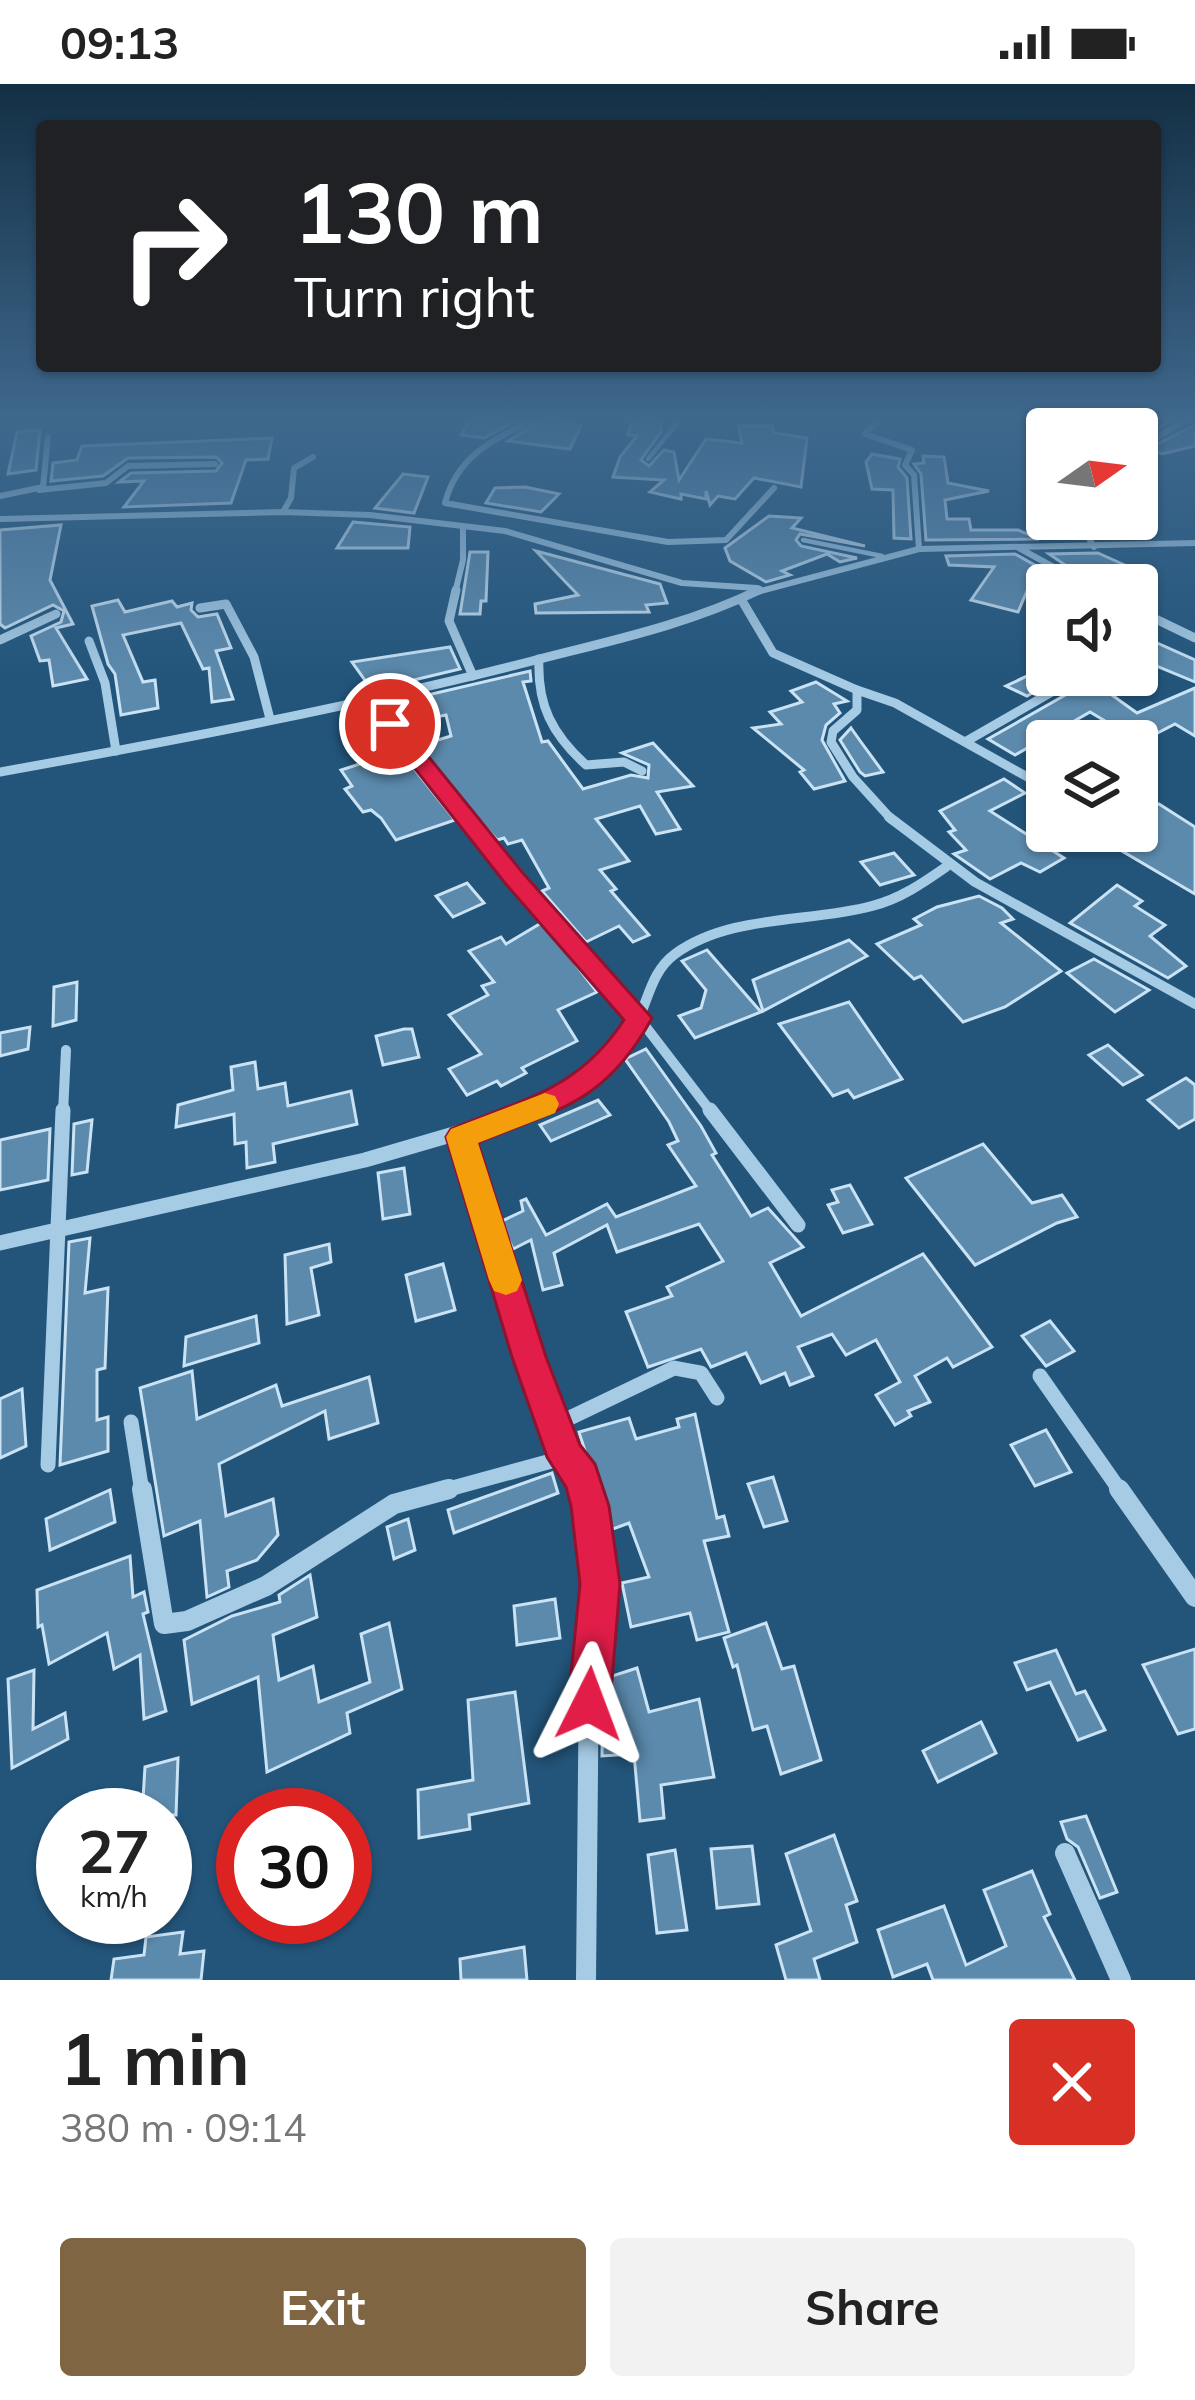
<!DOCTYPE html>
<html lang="en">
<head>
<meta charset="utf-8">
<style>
  :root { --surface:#fff; --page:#f2f2f2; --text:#222; --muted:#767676; --accent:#7f6542 }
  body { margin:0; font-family:Mulish,sans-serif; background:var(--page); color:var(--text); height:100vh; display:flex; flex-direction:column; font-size:45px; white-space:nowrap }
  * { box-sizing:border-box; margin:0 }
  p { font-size:39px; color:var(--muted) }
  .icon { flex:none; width:66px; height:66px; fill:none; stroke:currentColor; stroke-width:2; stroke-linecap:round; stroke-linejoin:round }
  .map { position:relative; height:1896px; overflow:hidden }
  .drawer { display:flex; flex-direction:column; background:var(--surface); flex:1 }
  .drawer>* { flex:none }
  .guide { position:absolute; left:36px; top:36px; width:1125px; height:252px; border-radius:12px; box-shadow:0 3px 9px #0004; background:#202124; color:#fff; overflow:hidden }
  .needle { width:78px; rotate:76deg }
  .fabs { position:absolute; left:1026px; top:324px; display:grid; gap:24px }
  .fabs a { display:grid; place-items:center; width:132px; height:132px; border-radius:12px; background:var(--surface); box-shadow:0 3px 9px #0004; font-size:60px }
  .speed { position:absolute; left:36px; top:1704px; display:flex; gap:24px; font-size:60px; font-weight:700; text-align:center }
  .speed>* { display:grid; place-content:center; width:156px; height:156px; border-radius:50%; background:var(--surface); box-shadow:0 3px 9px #0004; line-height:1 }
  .speed small { font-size:30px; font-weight:400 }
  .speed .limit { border:18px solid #d22; background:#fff; color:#111 }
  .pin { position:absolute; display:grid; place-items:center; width:102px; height:102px; color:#fff; margin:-51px; border:6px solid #fff; border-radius:50%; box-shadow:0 3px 12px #0007 }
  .me { position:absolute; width:132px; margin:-66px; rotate:3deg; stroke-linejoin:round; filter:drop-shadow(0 0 9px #0008) }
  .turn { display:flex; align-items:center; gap:42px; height:252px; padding:0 60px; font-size:54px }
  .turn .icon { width:156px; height:156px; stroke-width:2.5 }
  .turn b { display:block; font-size:84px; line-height:102px }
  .round { display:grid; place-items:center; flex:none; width:126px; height:126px; border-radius:12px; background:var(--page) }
  .overview { display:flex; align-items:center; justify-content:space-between; height:204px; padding:0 60px }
  h1 { font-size:72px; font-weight:700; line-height:90px }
  .primary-button { display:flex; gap:24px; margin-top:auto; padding:24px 60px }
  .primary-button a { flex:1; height:138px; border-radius:12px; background:var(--accent); color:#fff; font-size:48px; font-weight:700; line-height:138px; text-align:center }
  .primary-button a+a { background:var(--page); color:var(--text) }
  .status { display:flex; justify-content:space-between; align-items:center; height:84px; padding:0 60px; background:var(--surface); direction:ltr }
  .status svg { height:33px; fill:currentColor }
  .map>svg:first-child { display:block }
  .building { fill:#5c8aad; stroke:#c9e2f4; stroke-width:3 }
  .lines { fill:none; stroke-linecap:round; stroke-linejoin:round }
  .service { stroke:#a6cbe5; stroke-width:4.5 }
  .minor-far4 { stroke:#a6cbe5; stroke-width:6 }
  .minor-far3 { stroke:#a6cbe5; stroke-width:9 }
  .minor-far2 { stroke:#a6cbe5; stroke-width:10 }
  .minor-far1 { stroke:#a6cbe5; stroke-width:15 }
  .minor { stroke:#a6cbe5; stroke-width:20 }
  .route { fill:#e11d48; stroke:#92132f; stroke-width:3 }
  .slow { fill:#f59e0b }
</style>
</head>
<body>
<div class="status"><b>09:13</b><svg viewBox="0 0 49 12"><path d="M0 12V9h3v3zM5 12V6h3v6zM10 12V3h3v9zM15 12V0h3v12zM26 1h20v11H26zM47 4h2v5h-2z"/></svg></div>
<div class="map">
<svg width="1195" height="1896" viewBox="0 0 1195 1896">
  <rect width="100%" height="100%" fill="#23557b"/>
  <g class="building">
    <path d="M473 332H526L484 354 461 351Z"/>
    <path d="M550 332 581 342 570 365 508 357Z"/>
    <path d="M634 332H662L661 348 641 376 649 382 664 366 674 368 679 396 706 355 742 359 739 342H772L774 349 807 354 801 403 754 394 735 415 718 412 710 421 706 407V415L681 410V415L650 408 664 396 613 393 620 373 637 352 628 351Z"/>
    <path d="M1089 332 1172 335 1152 349 1151 356 1157 360 1195 341V362L1162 370 1137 359V345H1108Z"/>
    <path d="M40 346 36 386 8 390 17 348Z"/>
    <path d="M272 354 268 375 246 376 231 419 124 423 144 397 119 398 131 389 216 387 222 379 216 373 128 374 103 392 51 397 53 379 77 376 82 362Z"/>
    <path d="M872 370 900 375 898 383 907 394 911 455 894 454 893 406 872 405 866 378Z"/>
    <path d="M923 372 944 373 948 399 989 407 945 416 947 435H969L971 446H1018L1039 455 926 456 921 390 914 380 924 379Z"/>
    <path d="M403 390 428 393 414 429 375 424Z"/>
    <path d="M525 403 559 410 541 428 486 419 495 404Z"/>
    <path d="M769 432 801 434 792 444 865 462 800 450 796 456 801 462 857 474 840 478 827 470 782 487 790 491 766 498 730 477 725 464Z"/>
    <path d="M353 438 410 443 408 464H337Z"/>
    <path d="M61 441 50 496 73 540 56 544 87 595 53 602 49 576 40 577 31 552 61 538 64 527 53 521 5 544 0 540V446Z"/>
    <path d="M536 467 660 500 667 519 646 521 649 528 536 529 535 520 578 511Z"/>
    <path d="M470 468H488L486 517H481L480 530H460Z"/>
    <path d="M1098 469 1147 491 1093 500 1049 470Z"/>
    <path d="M1015 470 1047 488V507L1030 500 1018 528 971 516 994 483 949 481 946 472Z"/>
    <path d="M118 516 125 528 172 517 177 523 192 519 191 526 198 533 217 530 231 564 216 567 233 615 212 618 209 584 203 585 181 539 123 551 143 598 155 596 158 624 121 631 115 590 108 580 92 522Z"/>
    <path d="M1137 550 1195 576V598L1137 574Z"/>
    <path d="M450 563 460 585 372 606 352 578Z"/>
    <path d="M1044 584 1047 591H1063L1027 612 1006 602Z"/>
    <path d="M530 587 531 597 523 598 542 658 548 657 583 705 631 691 648 694 649 681 622 669 653 659 693 702 657 708 680 745 656 750 640 722 596 735 629 777 600 786 616 805 611 807 649 851 633 858 619 842 586 858 542 807 549 804 522 756 508 760 504 754 497 756 470 726 418 662 451 652 446 631 400 640 385 621Z"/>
    <path d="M1084 591 1137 629 1195 604V652L1175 640 1140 658 1090 628 1015 671 988 655 1081 602Z"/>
    <path d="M816 598 847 617 834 620 840 629 826 641 822 656 845 697 814 705 800 688 804 686 753 644 781 640 770 628 802 618 791 607Z"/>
    <path d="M851 644 861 658 883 688 865 692 860 688 840 656Z"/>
    <path d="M400 667 455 736 396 756 381 734 371 726 363 728 345 705 352 702 341 686Z"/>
    <path d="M1004 695 1025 709 990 727 1064 774 1040 788 1021 779 990 795 954 770 966 766 949 748 955 746 940 727Z"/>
    <path d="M1159 720 1195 743V810L1122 767 1137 759V731Z"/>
    <path d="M894 769 914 791 880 801 861 778Z"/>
    <path d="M467 799 484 819 453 833 436 812Z"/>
    <path d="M1117 801 1142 817 1135 822 1165 841 1150 852 1186 882 1168 894 1070 839Z"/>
    <path d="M979 812 1002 824 1013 835 1001 839 1061 887 1005 923 963 938 921 892 914 895 877 860 921 841 914 835 937 823Z"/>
    <path d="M543 838 597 908 558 926 577 957 522 984 526 989 501 1002 497 997 467 1011 449 985 481 970 449 931 488 911 482 902 494 898 469 867 501 853 506 860Z"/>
    <path d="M849 856 867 872 763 927 753 896Z"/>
    <path d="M707 866 761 928 695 954 679 932 701 924 706 906 682 877Z"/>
    <path d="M1094 875 1149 906 1115 928 1067 889Z"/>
    <path d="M77 898 76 936 53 942 54 903Z"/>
    <path d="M849 918 902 995 854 1014 848 1006 833 1012 779 940Z"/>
    <path d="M30 943 28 965 0 972V949Z"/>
    <path d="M404 945H412L419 973 383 981 376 952Z"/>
    <path d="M1108 961 1142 991 1123 1001 1089 971Z"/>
    <path d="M646 965 701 1042 716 1069 712 1071 751 1132 768 1124 803 1163 770 1179 801 1232 923 1170 992 1263 953 1283 947 1274 915 1292 930 1318 908 1327 911 1332 895 1341 876 1311 900 1298 876 1256 846 1271 832 1250 798 1263 813 1292 790 1301 785 1289 761 1299 746 1269 711 1283 701 1265 648 1283 626 1228 672 1212 667 1203 723 1177 699 1140 617 1168 607 1141 554 1169 562 1201 543 1206 531 1156 513 1165 500 1138 523 1127 521 1117 526 1115 546 1151 607 1120 616 1133 696 1102 668 1061 678 1057 669 1038 625 975Z"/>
    <path d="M255 978 258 1005 285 999 288 1022 351 1007 357 1040 273 1060 275 1078 247 1084 246 1058 235 1060 234 1030 176 1043 178 1021 233 1006 231 983Z"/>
    <path d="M1186 994 1195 1001V1035L1179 1044 1148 1016Z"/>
    <path d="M598 1016 610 1031 551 1057 540 1041Z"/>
    <path d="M92 1036 87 1088 72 1091 74 1040Z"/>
    <path d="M50 1045 48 1096 0 1106V1056Z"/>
    <path d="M983 1060 1032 1119 1062 1111 1077 1133 1057 1139 975 1181 906 1094Z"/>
    <path d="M404 1084 410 1130 383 1135 378 1089Z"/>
    <path d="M850 1101 872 1140 843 1149 828 1121 838 1118 832 1106Z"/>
    <path d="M90 1154 85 1209 108 1204 105 1284 97 1286V1336L108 1333V1367L60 1381 69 1158Z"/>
    <path d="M329 1160 331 1178 311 1184 319 1231 287 1240 285 1171Z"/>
    <path d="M443 1180 455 1226 416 1237 406 1191Z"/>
    <path d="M256 1232 259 1259 184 1282 186 1253Z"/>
    <path d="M1050 1237 1074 1267 1046 1282 1022 1252Z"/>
    <path d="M192 1287 197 1335 276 1301 282 1322 369 1293 378 1339 329 1355 325 1327 219 1380 226 1432 273 1415 278 1451 257 1476 227 1487 229 1503 207 1513 200 1437 164 1452 140 1304Z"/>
    <path d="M22 1305 26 1362 0 1374V1315Z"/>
    <path d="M695 1330 717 1434 724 1432 729 1452 704 1457 729 1548 697 1556 690 1529 631 1543 622 1499 649 1493 629 1439 610 1446 579 1348 629 1334 636 1355 679 1343 677 1335Z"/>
    <path d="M1046 1346 1071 1388 1035 1402 1011 1361Z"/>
    <path d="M552 1389 558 1409 454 1449 448 1426Z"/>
    <path d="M773 1393 787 1437 764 1443 748 1400Z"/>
    <path d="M110 1406 115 1438 50 1466 46 1435Z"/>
    <path d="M408 1435 415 1466 394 1475 387 1443Z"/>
    <path d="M130 1472 133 1513 144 1508 148 1528 143 1530 166 1627 144 1635 140 1571 114 1585 107 1549 49 1580 42 1541 38 1543 37 1506Z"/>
    <path d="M310 1491 317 1533 273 1551 279 1596 313 1582 319 1618 370 1598 361 1550 389 1539 402 1605 347 1629 350 1649 267 1688 258 1593 192 1620 184 1556 232 1532 280 1518 279 1511Z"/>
    <path d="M555 1515 560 1554 517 1561 514 1522Z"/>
    <path d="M766 1539 782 1585 794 1582 821 1676 781 1690 767 1642 753 1646 737 1581 733 1583 724 1554Z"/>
    <path d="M1195 1565V1645L1178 1650 1143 1581Z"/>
    <path d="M1056 1566 1076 1610 1085 1607 1105 1646 1078 1656 1050 1598 1027 1606 1015 1579Z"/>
    <path d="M637 1584 649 1628 699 1615 714 1693 661 1701 664 1734 640 1737 634 1670 602 1672 603 1595Z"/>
    <path d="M34 1586 33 1645 65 1629 68 1655 12 1684 8 1595Z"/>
    <path d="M515 1608 529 1719 469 1731 470 1745 419 1754 418 1706 473 1696 468 1616Z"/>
    <path d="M981 1638 996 1669 938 1698 923 1667Z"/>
    <path d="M178 1674 176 1731H142L145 1683Z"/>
    <path d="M1086 1732 1117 1808 1100 1814 1078 1763 1067 1755 1061 1738Z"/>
    <path d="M834 1751 857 1817 846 1821 857 1858 814 1875 820 1896H786L776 1861 811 1847 786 1770Z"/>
    <path d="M752 1762 759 1820 717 1824 711 1765Z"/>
    <path d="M675 1766 687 1846 657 1849 648 1771Z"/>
    <path d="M1032 1787 1050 1830 1044 1833 1075 1896H933L927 1880 893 1893 878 1846 944 1822 966 1881 1006 1862 984 1806Z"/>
    <path d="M183 1848 180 1870 204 1867 201 1896H111L114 1875 144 1871 146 1853Z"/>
    <path d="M524 1863 527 1896H461L460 1875Z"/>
  </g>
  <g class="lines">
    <g class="service">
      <path d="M648 375 683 332"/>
      <path d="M803 456 882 472"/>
    </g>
    <g class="minor-far4">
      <path d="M543 332C499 353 458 368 445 419L668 458 726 456 774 404"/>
      <path d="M883 332 865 350 912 366 905 381 914 391 919 465"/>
      <path d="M1073 345 1082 332"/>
      <path d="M1158 353 1191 332"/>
      <path d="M39 406 106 399 128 382 215 380"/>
      <path d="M0 412 43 403 48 353"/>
      <path d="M283 428 291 414 294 384 313 373"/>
      <path d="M0 435 283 428 370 431 505 447 682 499 757 504"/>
      <path d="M1078 435 1094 463"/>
      <path d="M1019 464 1086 501"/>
      <path d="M455 509 463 476V443"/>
      <path d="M753 509 919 465 1195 459"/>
    </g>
    <g class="minor-far3">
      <path d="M456 506 449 537 473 592"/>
      <path d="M741 515 773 569 857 606V626L833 647 831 658 853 693 892 736"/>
      <path d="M200 524 226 520 254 573 270 635"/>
      <path d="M1137 526 1195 554"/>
      <path d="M0 556 56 530"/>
      <path d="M89 557 105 599 116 667"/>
      <path d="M539 575C537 621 552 650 586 681L624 678 642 687"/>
      <path d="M857 606 895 619 1047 704"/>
      <path d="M367 613 467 736"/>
      <path d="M965 658 1076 594"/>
      <path d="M0 688C178 656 356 622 532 577 609 557 687 541 759 506"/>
    </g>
    <g class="minor-far2">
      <path d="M464 733 639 934 712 1029"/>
      <path d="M889 733 975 798 1195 920"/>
      <path d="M63 1029 66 966"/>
      <path d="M530 1029C578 1008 616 984 639 934 649 912 653 886 675 870 730 830 809 839 872 822 900 815 923 799 946 783"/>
    </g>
    <g class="minor-far1">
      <path d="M710 1026 798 1141"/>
      <path d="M461 1053 529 1273 566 1373 582 1393 586 1408"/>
      <path d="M0 1159 365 1076 536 1026"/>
      <path d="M1040 1292 1121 1408"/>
      <path d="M131 1338 142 1408"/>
      <path d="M555 1341 674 1284 701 1289 717 1314"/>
      <path d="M48 1381 63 1026"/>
      <path d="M438 1408 566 1373"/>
    </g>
    <g class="minor">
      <path d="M142 1405 164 1540 187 1537 266 1502 394 1420 449 1405"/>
      <path d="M585 1405 600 1500 589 1583 586 1896"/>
      <path d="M1119 1405 1195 1513"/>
      <path d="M1065 1769 1121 1896"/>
    </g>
  </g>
  <linearGradient id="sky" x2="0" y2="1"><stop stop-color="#132f44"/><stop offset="0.56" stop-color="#3f688d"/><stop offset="1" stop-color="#3f688d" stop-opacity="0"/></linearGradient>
  <rect width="1195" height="597" fill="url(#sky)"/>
  <path class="route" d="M383 635H398L522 788 652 934C606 1018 561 1024 478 1059L546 1273 580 1361 595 1380 609 1422 620 1500 610 1620 604 1635 589 1641 574 1635 568 1620 580 1500 571 1422 566 1403 547 1373 512 1273 446 1053 451 1045C525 1014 578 1006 624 936L505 799 383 644Z"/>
  <path class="slow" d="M545 1009 555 1012 559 1020 555 1029 478 1059 522 1196 517 1207 506 1211 494 1207 489 1196 446 1053 451 1045Z"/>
</svg>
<div class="fabs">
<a><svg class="needle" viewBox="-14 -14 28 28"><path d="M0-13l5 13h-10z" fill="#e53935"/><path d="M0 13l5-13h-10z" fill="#767676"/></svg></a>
<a><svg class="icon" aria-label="sound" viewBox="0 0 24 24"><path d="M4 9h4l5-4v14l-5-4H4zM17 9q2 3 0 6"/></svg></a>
<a><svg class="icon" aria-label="layers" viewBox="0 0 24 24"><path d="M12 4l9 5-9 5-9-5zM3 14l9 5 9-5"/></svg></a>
</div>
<div class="speed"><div>27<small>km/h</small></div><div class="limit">30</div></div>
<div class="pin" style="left:390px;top:640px;background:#d93025"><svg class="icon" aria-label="arrive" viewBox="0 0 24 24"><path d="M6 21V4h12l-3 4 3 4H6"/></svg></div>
<svg class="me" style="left:589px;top:1620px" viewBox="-20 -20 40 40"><path d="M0-17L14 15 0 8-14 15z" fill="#e11d48" stroke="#fff" stroke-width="4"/></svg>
<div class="guide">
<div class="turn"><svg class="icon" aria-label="right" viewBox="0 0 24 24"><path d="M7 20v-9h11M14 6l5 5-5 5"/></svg><div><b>130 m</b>Turn right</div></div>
</div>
</div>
<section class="drawer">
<div class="overview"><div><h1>1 min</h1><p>380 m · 09:14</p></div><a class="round" style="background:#d93025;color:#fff"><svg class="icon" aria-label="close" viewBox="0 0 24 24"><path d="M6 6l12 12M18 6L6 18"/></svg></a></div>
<div class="primary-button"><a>Exit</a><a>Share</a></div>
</section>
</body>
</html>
